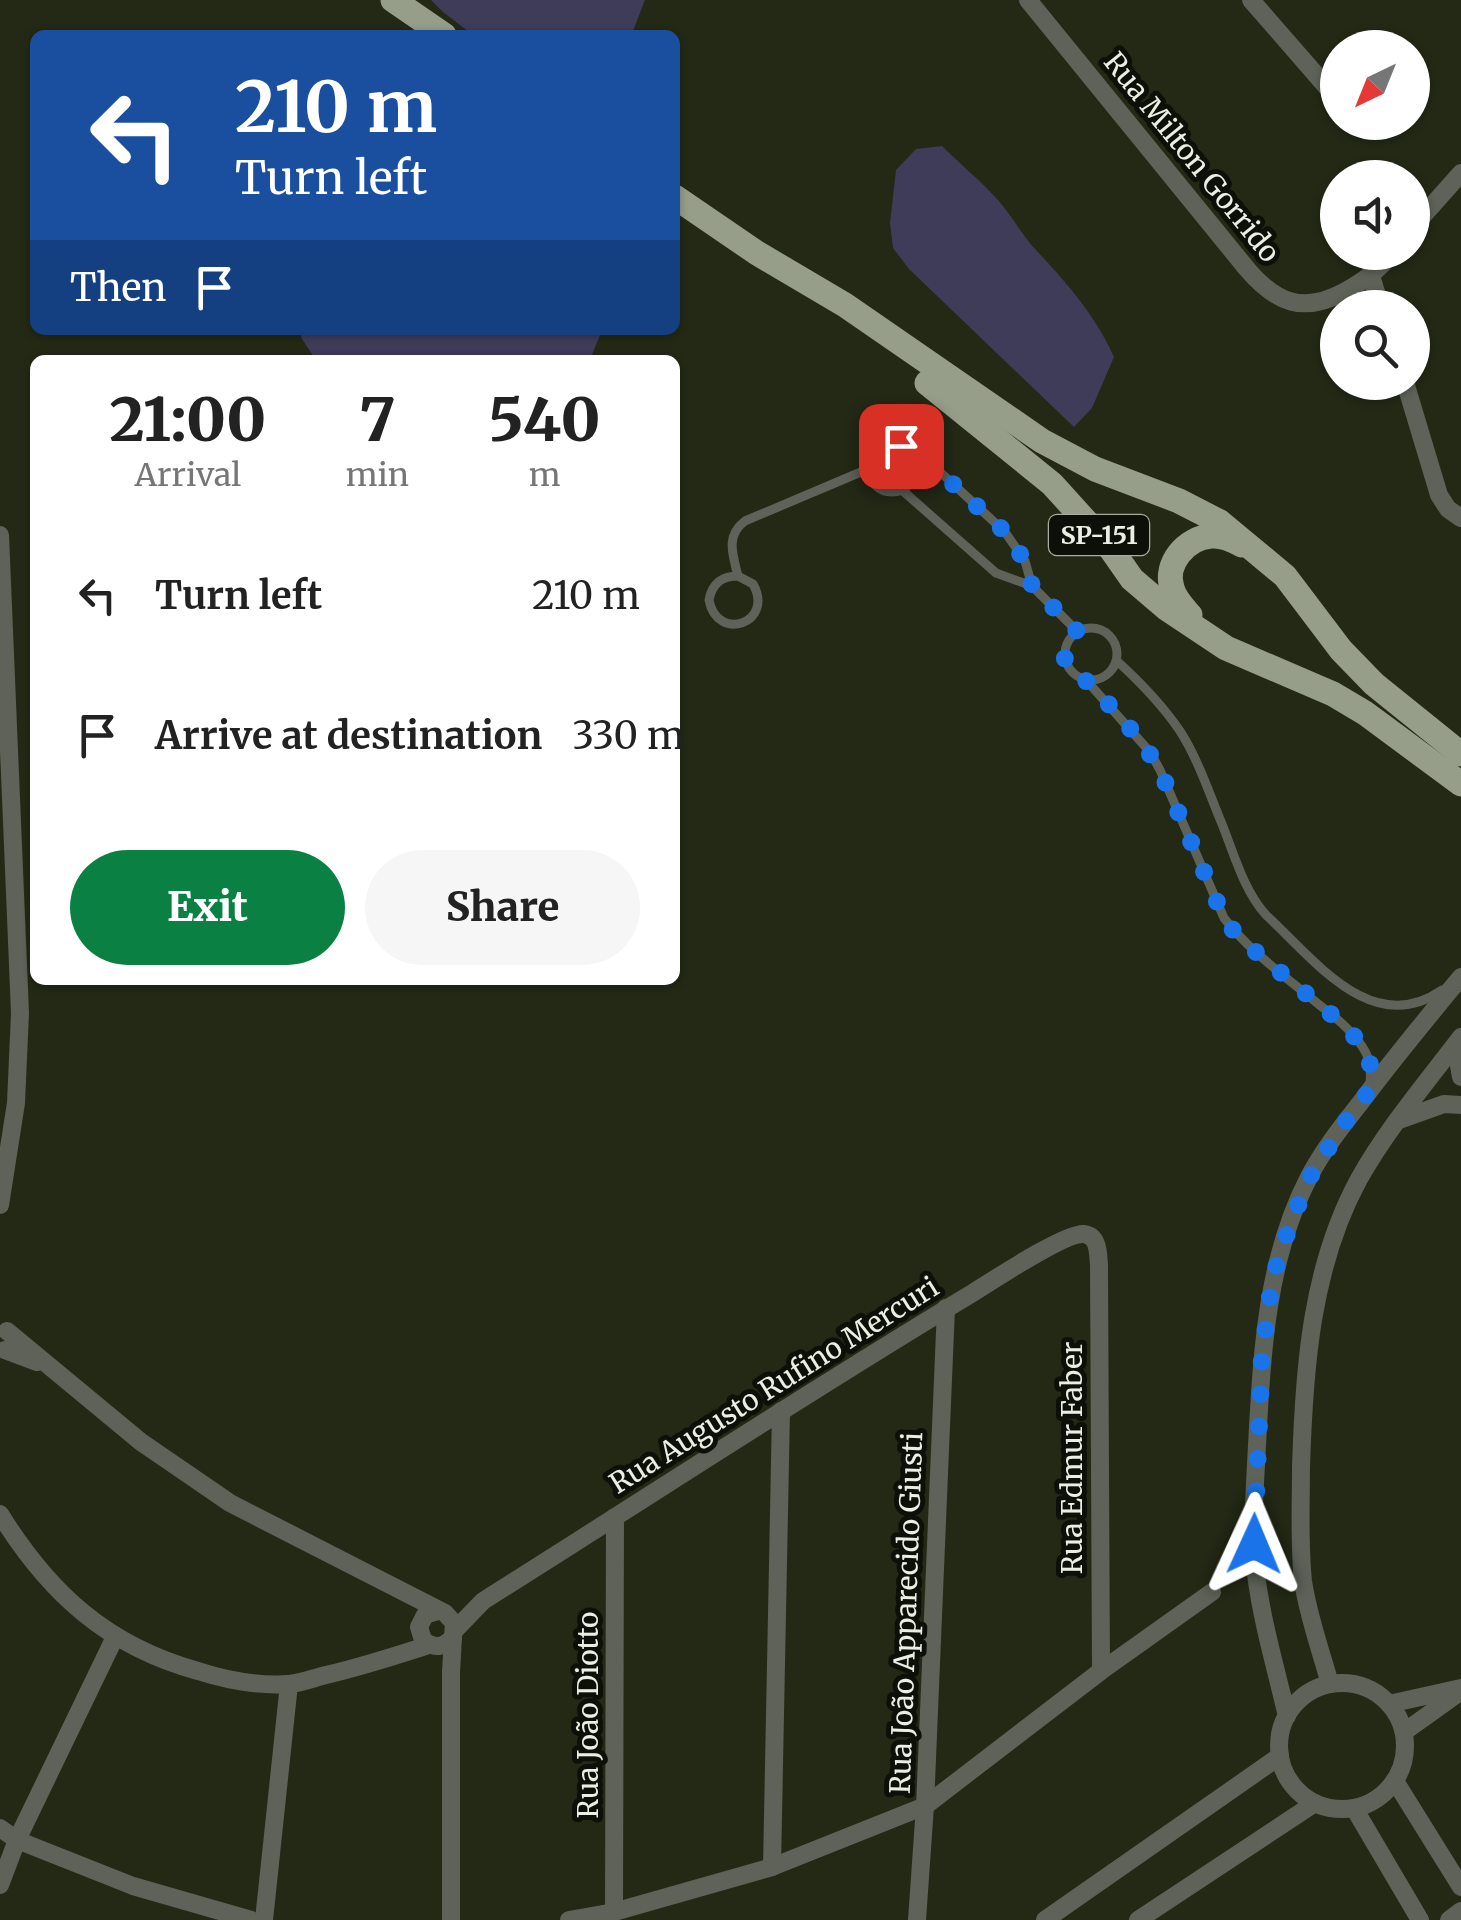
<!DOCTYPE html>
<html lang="en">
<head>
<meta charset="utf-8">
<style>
  :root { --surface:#fff; --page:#f6f6f6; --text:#222; --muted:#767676; --accent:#0b8043 }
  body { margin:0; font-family:Merriweather,serif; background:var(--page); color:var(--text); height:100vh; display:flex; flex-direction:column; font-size:38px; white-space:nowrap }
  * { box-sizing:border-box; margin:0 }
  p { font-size:32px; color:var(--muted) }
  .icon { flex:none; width:55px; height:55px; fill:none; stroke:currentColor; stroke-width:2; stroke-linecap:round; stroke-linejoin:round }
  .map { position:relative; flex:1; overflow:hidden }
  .drawer { position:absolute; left:30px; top:355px; width:650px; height:630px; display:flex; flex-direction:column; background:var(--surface); border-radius:15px; box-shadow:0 2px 8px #0004 }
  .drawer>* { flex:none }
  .hud { position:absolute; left:30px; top:30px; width:650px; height:305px; border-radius:15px; box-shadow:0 2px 8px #0004; background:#1a4fa0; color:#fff; overflow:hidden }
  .needle { width:65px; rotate:223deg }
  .tools { position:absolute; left:1320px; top:30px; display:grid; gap:20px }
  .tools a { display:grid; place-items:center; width:110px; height:110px; border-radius:50%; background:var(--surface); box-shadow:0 2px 8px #0004; font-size:50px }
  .pin { position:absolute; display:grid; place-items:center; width:85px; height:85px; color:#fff; margin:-42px; border-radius:20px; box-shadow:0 5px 15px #0006 }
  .me { position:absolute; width:110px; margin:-55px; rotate:1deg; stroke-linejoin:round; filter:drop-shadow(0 0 8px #0008) }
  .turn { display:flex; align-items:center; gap:35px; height:210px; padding:0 40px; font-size:45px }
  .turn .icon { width:130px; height:130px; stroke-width:2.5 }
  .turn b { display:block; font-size:70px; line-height:85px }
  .then { display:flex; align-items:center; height:95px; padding:0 40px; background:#0003; gap:20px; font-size:38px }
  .eta { display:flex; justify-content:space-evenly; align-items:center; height:170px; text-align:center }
  .eta b { font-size:60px; font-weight:800; line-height:70px }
  .primary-button { display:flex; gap:20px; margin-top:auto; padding:20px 40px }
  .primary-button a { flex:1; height:115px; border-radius:60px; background:var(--accent); color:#fff; font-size:40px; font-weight:800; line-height:115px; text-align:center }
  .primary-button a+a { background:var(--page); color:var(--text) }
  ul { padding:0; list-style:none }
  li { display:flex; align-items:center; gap:30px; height:140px; padding:0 40px }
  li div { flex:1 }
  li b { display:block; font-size:38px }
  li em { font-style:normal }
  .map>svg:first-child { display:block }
  .green { fill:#3e3c58 }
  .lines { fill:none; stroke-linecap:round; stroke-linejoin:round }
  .service { stroke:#5e6258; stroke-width:9 }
  .minor { stroke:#5e6258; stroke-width:18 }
  .primary { stroke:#969d89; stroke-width:25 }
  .route { stroke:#1a73e8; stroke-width:18; stroke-dasharray:0 32.4 }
  .labels { text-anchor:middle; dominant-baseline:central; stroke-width:10; stroke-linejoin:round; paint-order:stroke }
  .shield { fill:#0d1008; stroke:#a8aca1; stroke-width:2.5 }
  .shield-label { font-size:25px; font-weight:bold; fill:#ebefe3 }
  .street-label { font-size:28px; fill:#ebefe3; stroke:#0d1008 }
</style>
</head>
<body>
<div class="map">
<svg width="1461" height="1920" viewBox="0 0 1461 1920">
  <rect width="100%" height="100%" fill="#232915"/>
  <g class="green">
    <path d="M431 0H645L633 31 628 35H473L443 12Z"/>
    <path d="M942 146C960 164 981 181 998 200 1012 216 1022 235 1036 250 1066 282 1096 316 1114 357L1092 408 1074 427 909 269 893 248 890 223 896 170 916 149Z"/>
    <path d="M299 330H602L590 360H313L312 354 302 339Z"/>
  </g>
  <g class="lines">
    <g class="service">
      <circle cx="892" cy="468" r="24"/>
      <path d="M909 451 940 472 1005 532 1025 561 1032 586 1077 631"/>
      <path d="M903 491 996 573 1032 586"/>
      <path d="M738 576C721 576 712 584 709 600 717 643 775 623 753 584L738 576C733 555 725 536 745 521L868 469"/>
      <circle cx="1091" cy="654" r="26"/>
      <path d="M1117 661C1139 681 1163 706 1180 731 1198 759 1209 793 1222 824 1234 854 1244 891 1266 915 1314 959 1372 1039 1442 990"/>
      <path d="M1086 680 1150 752 1160 770 1224 918C1250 952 1285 976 1317 1003 1335 1017 1356 1033 1366 1053 1371 1063 1371 1073 1370 1084"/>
    </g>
    <g class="minor">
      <path d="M1028 0 1247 269C1276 303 1303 314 1344 292 1364 281 1379 270 1393 252"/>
      <path d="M1251 0 1338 100"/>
      <path d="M1412 228 1461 173"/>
      <path d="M1371 276 1381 308"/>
      <path d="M1405 382 1439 495 1448 509 1461 518"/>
      <path d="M0 535 20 1013 16 1103 0 1205"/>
      <path d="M1461 1038 1458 1060 1461 1077"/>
      <path d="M1399 1120 1444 1104 1461 1105"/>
      <path d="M7 1331 141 1442 230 1503 445 1613 454 1623 453 1637C444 1648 434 1649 423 1640L419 1627 425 1615 438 1611"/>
      <path d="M5 1350 37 1362"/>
      <path d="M0 1514C49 1593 107 1646 198 1671 226 1680 259 1686 289 1684 301 1683 314 1678 326 1675 361 1667 395 1656 429 1645"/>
      <path d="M455 1630 483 1601C645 1499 806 1393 971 1294 990 1282 1066 1232 1084 1234 1099 1236 1098 1254 1099 1265L1101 1671"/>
      <circle cx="1342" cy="1746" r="63"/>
      <path d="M1330 1684C1321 1651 1308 1616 1303 1581 1299 1543 1301 1505 1301 1467 1304 1369 1311 1267 1359 1179 1387 1129 1426 1083 1461 1037"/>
      <path d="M1389 1704 1461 1688"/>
      <path d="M1287 1716C1276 1669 1262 1622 1256 1574 1251 1532 1255 1488 1257 1445 1262 1354 1266 1260 1309 1177 1323 1150 1342 1126 1361 1102 1393 1059 1427 1018 1461 977"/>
      <path d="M1404 1732 1460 1692"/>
      <path d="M1395 1781 1461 1887"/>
      <path d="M1354 1808 1420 1920"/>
      <path d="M0 1828 17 1840 133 1886 251 1920"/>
      <path d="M772 1867 781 1411"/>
      <path d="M0 1885 17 1840 115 1637"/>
      <path d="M614 1912 615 1517"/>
      <path d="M264 1920 289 1684"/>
      <path d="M451 1920V1672L453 1637"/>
      <path d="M569 1920 614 1912 772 1867 925 1806 1101 1671 1212 1592"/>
      <path d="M917 1920 925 1806 946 1308"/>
      <path d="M1045 1920 1280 1756"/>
      <path d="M1138 1920 1315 1803"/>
      <path d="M1449 1920 1461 1911"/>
    </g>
    <g class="primary">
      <path d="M393 0 444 35"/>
      <path d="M675 197 757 253 845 305 1042 441 1095 469 1179 501 1220 522 1285 576 1341 650 1374 684 1461 754"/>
      <path d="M927 383 1052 484 1111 549 1132 579 1166 608 1226 648 1333 694 1365 713 1461 784"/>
      <path d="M1190 615C1183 607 1175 599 1172 588 1164 564 1186 538 1211 536 1222 535 1232 540 1242 545"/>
    </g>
  </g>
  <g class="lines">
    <path class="route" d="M901 446 940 472 1005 532 1025 561 1032 586 1077 631C1066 640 1061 652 1067 665 1073 676 1083 677 1091 685 1115 711 1142 739 1160 770L1224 918 1239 938 1332 1015 1359 1041 1369 1058 1371 1071 1369 1091 1343 1125 1308 1180 1282 1247 1272 1281 1262 1356 1254 1544"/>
  </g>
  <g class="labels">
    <rect class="shield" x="1049" y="515" width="100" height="40" rx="8"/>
    <g class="shield-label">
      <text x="1099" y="535">SP-151</text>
    </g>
    <g class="street-label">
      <text transform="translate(1192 157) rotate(51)">Rua Milton Gorrido</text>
      <text transform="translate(774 1385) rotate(-32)">Rua Augusto Rufino Mercuri</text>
      <text transform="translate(1072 1458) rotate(-90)">Rua Edmur Faber</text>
      <text transform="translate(906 1613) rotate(-88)">Rua João Apparecido Giusti</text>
      <text transform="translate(588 1715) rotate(-90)">Rua João Diotto</text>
    </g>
  </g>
</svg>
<div class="tools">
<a><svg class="needle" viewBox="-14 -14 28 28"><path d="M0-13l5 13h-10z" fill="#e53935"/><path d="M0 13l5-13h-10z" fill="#767676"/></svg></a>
<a><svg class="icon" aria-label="sound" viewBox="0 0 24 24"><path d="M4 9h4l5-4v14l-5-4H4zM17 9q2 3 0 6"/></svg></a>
<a><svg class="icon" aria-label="search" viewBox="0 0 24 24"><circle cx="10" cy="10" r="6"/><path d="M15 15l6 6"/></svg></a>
</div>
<div class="pin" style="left:901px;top:446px;background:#d93025"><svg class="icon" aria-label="arrive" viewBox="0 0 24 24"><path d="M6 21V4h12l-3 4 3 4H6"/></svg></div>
<svg class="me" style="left:1254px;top:1544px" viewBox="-20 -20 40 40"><path d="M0-17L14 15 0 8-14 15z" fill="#1a73e8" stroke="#fff" stroke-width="4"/></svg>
<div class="hud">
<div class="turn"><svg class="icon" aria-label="left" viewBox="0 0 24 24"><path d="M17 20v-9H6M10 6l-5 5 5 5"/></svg><div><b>210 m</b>Turn left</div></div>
<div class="then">Then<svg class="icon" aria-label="arrive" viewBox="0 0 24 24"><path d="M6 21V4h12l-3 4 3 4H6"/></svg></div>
</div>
<section class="drawer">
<div class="eta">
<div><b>21:00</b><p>Arrival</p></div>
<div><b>7</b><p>min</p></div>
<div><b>540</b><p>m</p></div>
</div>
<ul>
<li><svg class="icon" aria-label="left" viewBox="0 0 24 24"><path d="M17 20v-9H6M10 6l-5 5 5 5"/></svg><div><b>Turn left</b></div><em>210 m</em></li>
<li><svg class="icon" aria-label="arrive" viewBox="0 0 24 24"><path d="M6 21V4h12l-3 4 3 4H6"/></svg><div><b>Arrive at destination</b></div><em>330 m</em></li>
</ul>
<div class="primary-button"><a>Exit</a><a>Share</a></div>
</section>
</div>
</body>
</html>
